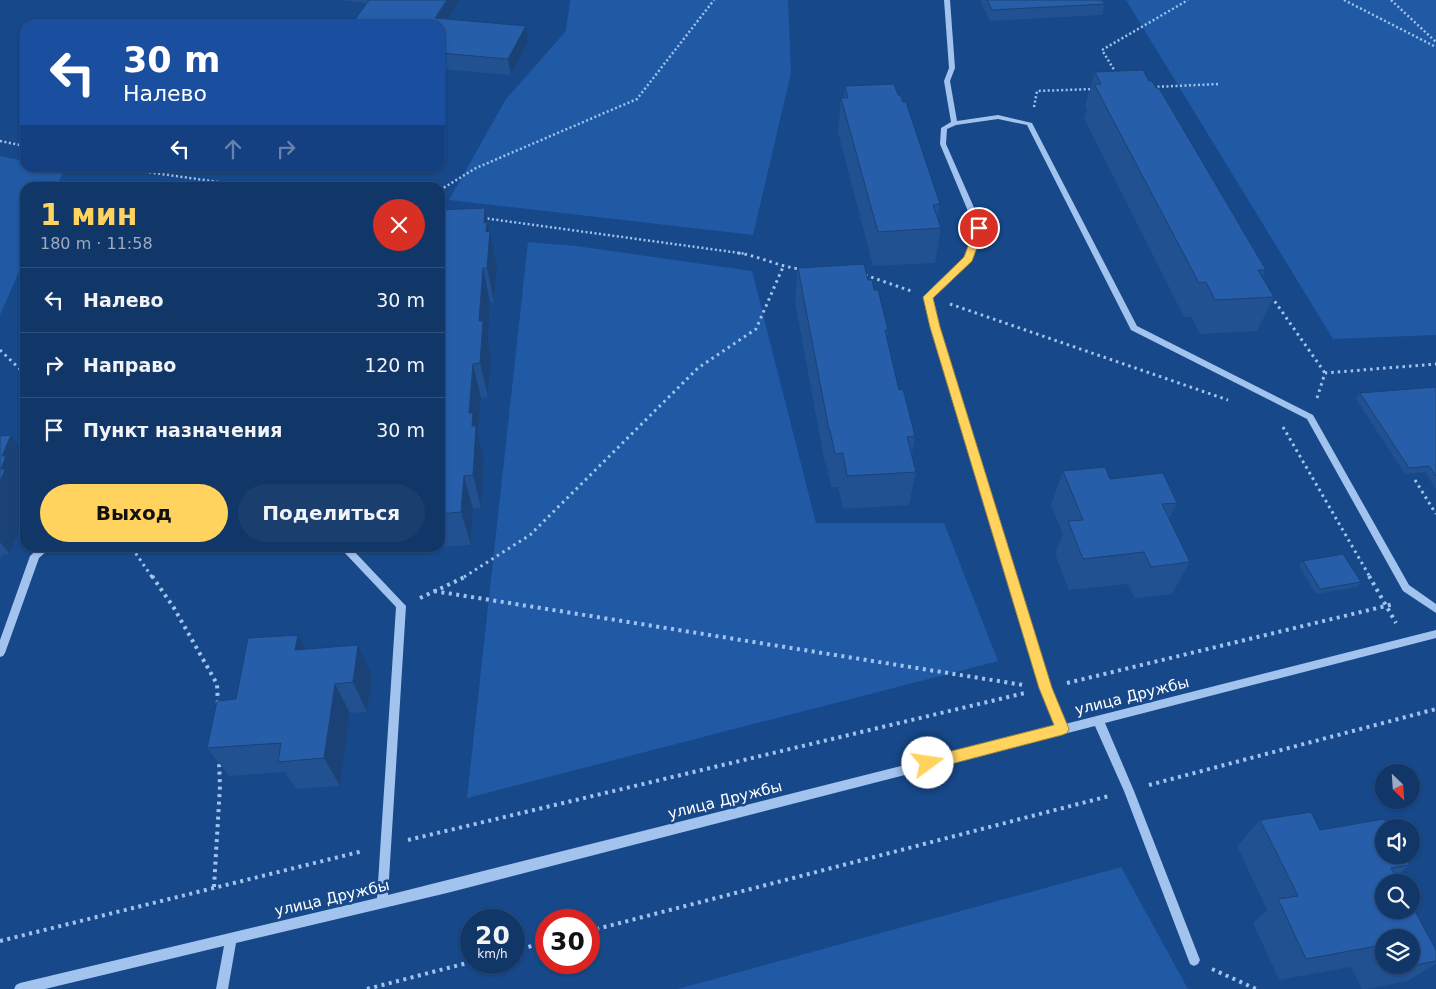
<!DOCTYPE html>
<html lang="ru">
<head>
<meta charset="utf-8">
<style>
  :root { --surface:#113668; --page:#1a3e6e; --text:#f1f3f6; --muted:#9cabc0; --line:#30507c; --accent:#ffd35e }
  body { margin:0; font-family:"DejaVu Sans",sans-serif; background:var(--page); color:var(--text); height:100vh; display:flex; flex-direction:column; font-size:19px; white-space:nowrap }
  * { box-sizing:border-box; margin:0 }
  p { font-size:16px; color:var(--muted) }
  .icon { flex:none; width:28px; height:28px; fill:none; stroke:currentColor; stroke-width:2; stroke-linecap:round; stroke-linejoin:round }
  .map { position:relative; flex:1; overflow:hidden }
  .panel { position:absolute; left:20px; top:182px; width:425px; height:370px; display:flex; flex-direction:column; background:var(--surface); border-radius:15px; box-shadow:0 1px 4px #0004,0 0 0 1px var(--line) }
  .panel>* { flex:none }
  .banner { position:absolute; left:20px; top:20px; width:425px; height:152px; border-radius:15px; box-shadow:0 1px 4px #0004,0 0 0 1px var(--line); background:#1a4fa0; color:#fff; overflow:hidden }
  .needle { width:32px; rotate:155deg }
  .tools { position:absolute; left:1375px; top:764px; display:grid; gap:10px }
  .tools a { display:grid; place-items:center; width:45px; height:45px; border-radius:50%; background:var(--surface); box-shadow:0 1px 4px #0004,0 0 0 1px var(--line); font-size:25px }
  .speed { position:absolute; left:460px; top:909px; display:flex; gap:10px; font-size:25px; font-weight:700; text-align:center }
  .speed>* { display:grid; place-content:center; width:65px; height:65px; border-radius:50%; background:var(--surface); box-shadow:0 1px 4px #0004,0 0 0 1px var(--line); line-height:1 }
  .speed small { font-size:12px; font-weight:400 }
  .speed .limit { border:8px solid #d22; background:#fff; color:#111 }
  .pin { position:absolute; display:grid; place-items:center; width:42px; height:42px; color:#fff; margin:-21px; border:2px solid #fff; border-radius:50%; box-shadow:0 1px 5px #0007 }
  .me { position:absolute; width:55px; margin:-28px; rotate:76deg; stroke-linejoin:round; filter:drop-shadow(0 0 4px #0008) }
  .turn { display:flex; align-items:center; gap:18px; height:105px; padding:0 20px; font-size:22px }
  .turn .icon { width:65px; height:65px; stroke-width:2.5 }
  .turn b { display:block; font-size:35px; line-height:42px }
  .lanes { display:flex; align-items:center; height:48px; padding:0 20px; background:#0003; justify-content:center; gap:25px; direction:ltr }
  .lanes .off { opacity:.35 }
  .round { display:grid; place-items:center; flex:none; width:52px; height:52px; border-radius:26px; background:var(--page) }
  .overview { display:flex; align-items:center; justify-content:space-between; height:85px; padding:0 20px }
  h1 { font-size:30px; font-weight:600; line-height:38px; color:var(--accent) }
  .primary-button { display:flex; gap:10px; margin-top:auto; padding:10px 20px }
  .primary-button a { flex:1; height:58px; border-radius:30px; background:var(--accent); color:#111; font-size:20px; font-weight:600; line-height:58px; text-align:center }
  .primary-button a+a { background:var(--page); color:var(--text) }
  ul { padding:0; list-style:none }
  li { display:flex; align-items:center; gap:15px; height:65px; padding:0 20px; border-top:1px solid var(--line) }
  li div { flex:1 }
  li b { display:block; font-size:19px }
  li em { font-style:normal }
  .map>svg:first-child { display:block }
  .green { fill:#2059a4 }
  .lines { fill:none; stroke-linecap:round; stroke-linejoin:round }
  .path-far2 { stroke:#a1c3ee; stroke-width:2.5; stroke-dasharray:2 2.5; stroke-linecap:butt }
  .path-far1 { stroke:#a1c3ee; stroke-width:3; stroke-dasharray:2.5 4; stroke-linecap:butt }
  .path { stroke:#a1c3ee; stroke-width:4; stroke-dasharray:3 4.5; stroke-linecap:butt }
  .minor { fill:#a1c3ee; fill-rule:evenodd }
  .wall { fill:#215191; fill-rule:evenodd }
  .shaded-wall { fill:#1b4276 }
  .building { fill:#265ea9; stroke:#1b4276 }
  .route { fill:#ffd35e; stroke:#a6893d }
  .labels { text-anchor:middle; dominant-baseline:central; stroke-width:5; stroke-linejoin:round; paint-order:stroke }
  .near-street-label { font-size:15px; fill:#fff; stroke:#17488a }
</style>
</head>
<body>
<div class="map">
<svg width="1436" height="989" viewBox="0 0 1436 989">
  <rect width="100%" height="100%" fill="#17488a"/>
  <g class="green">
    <path d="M570 0H788L791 73 753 235 449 200 506 99 566 31Z"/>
    <path d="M1126 0H1436V335L1333 339Z"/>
    <path d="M0 156 25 161V168H54L64 170 56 187 25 188V258L0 315Z"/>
    <path d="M528 242 576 246 752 271 816 523H944L998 661 467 798Z"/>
    <path d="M1121 867 1188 989H678Z"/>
  </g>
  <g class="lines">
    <g class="path-far2">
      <path d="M1344 0 1436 47"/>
      <path d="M1391 0 1436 42"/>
      <path d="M1116 73 1102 50 1188 0"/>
      <path d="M1153 87 1219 84"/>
      <path d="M1034 107 1037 91 1094 89"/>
      <path d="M0 141 25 146"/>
      <path d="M118 168 262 188"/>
      <path d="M440 190 476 168 637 99 714 0"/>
      <path d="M483 218 747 254"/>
    </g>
    <g class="path-far1">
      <path d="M738 253C760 256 779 267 801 269"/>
      <path d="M865 275 911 291"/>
      <path d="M1271 296 1325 373"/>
      <path d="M950 304 1228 400"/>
      <path d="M0 350 25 374"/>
      <path d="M1317 398 1325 373 1436 364"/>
      <path d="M1283 427 1370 577"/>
      <path d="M1415 480 1436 514"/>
      <path d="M132 548 152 577"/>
      <path d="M464 577 530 535 698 368 756 329 783 267"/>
    </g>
    <g class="path">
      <path d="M152 576 174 608 217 684 218 705"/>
      <path d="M1369 576 1396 623"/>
      <path d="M434 591 1023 685"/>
      <path d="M420 598 467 576"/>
      <path d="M1067 683 1394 604"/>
      <path d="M1149 785 1436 709"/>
      <path d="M408 840 1025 693"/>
      <path d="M214 887 220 786 219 761"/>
      <path d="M589 931 1109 796"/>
      <path d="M0 941 363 851"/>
      <path d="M514 951 546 942"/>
      <path d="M1212 969 1256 989"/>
      <path d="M367 989 471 962"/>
    </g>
    <g class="minor">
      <path d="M944 0H950L955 68 950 81 957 121 998 115 1032 123 1137 326 1313 415 1409 585 1436 604V613L1403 591 1307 419 1131 330 1027 125 998 119 956 125 947 129 946 144 983 228 972 260 932 298 939 327 1051 688 1065 724 1436 630V638L1105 723 1134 791 1200 960 1198 964 1194 966 1190 964 1124 791 1095 726 447 893 236 943 228 989H216L224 946 45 989H14L16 985 20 983 377 898 396 607 343 551 342 548H351L406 606 388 895 1056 727 1041 688 931 327 924 297 966 257 975 228 940 144 941 128 951 122 944 81 949 68Z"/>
      <path d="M39 548H50L39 558 5 653 3 656 0 657V640L30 556Z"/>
    </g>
  </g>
  <g class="wall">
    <path d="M338 0H460L448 19 526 26 528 42 511 75 440 69V25L367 3Z"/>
    <path d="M980 0H1102L1105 4 1102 15 990 21Z"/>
    <path d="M1095 72 1149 81 1266 270 1262 277 1274 297 1257 331 1200 334 1191 317H1184L1084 118 1087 109 1085 106Z"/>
    <path d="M845 86 898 95 940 204 937 218 941 228 935 263 873 266 838 132 841 98H844Z"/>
    <path d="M485 208 497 266 494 302H490L488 341 491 355 488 397 481 398 478 434 484 459 481 508 473 509 471 545 440 547V210Z"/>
    <path d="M798 268 874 290 888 330 887 339 899 390 915 436 912 454 916 472 909 505 843 509 838 487H831L826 463 825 464 795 302Z"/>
    <path d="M1436 387V489L1425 472 1405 474 1356 399 1360 393Z"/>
    <path d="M0 436 25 455V516L10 554 2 555 0 560Z"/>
    <path d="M1063 471 1110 479 1177 503 1169 519 1190 562 1172 594 1135 598 1128 584 1069 590 1055 554 1063 534 1051 505Z"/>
    <path d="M400 548H433L401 550Z"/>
    <path d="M1303 561 1361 582 1357 587 1316 594 1299 566Z"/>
    <path d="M298 635 305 649 358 645 372 675 367 712 350 713 340 786 296 789 285 772 229 776 207 748 236 699Z"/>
    <path d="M1260 820 1320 830 1410 865 1396 876 1436 950V964L1408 981 1367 989H1362L1351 967 1279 980 1253 923 1267 910 1237 846ZM1384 938 1411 965H1384Z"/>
  </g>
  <g class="shaded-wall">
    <path d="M447 0H460L440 31 435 18Z"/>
    <path d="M526 26 528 42 511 75 508 59Z"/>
    <path d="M485 208 497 266 494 302 487 268 484 223Z"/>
    <path d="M483 268 490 302 488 341 491 355 488 397 480 363 479 321Z"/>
    <path d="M473 364 481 398 478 434 484 459 481 508 473 475 469 413Z"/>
    <path d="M11 435 25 455V516L10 554 0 542V482L2 456Z"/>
    <path d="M464 476 473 509 471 545 461 512Z"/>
    <path d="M298 635 314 665 295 650Z"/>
    <path d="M358 645 372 675 367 712 353 682Z"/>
    <path d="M335 684 350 713 340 786 324 758Z"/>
  </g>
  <g class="building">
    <path d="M369 0H447L435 18 526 26 508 59 440 53V25H351Z"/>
    <path d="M987 0H1102L1105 4 992 10Z"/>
    <path d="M88 23 107 25H86Z"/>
    <path d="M1143 70 1149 81H1152L1156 88H1159L1266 270H1258L1274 297 1215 300 1206 282 1199 283 1094 84H1101L1095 72Z"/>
    <path d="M894 84 898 95H900L903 102H906L940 204 933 205 941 228 878 232 841 98H848L845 86Z"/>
    <path d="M485 208 484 223 487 222 486 232 490 231 487 268H483L479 321H483L480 363 473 364 469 413H473L472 426H476L473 475 464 476 461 512 440 514V210Z"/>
    <path d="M864 264 868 280H872L874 290H878L888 330H885L899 390 903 389 915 436 907 437 916 472 847 476 843 453 835 454 830 430H829L798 268Z"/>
    <path d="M1436 387V476L1429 466 1409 468 1360 393Z"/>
    <path d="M11 435 2 456H6L1 469H5L0 482V436Z"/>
    <path d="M1105 467 1110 479 1163 473 1177 503 1162 504 1190 562 1151 567 1144 552 1083 559 1068 521 1083 520 1063 471Z"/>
    <path d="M1343 554 1361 582 1320 589 1303 561Z"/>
    <path d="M298 635 295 650 358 645 353 682 335 684 324 758 278 762 281 743 207 748 217 701 236 699 248 638Z"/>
    <path d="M1311 812 1320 830 1384 819 1389 828H1384V855H1404L1410 865 1391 868 1399 882H1384V910H1411V904L1436 950V961L1394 969 1392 965H1411V938H1384V948L1382 945 1306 959 1278 899 1298 896 1260 820Z"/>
  </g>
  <path class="route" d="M979 225 984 228 972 261 933 298 940 327 1052 688 1069 729 1067 733 1062 735 928 770 923 768 921 763 923 759 928 757 1054 725 1039 688 930 327 923 297 964 257 975 228Z"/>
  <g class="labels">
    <g class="near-street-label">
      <text transform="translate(1132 696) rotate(-14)">улица Дружбы</text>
      <text transform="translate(725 800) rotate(-14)">улица Дружбы</text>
      <text transform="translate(332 898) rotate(-13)">улица Дружбы</text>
    </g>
  </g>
</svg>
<div class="tools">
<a><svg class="needle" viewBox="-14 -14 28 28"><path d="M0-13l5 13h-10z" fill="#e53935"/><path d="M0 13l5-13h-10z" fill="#9cabc0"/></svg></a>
<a><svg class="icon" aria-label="sound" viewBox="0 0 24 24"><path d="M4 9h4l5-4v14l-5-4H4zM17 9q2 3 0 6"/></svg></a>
<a><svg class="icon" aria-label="search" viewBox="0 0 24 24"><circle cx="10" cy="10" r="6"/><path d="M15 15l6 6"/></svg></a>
<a><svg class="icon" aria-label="layers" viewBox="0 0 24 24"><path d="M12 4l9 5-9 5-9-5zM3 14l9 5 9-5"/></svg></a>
</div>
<div class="speed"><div>20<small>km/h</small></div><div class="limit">30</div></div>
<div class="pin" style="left:979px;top:228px;background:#d93025"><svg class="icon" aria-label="arrive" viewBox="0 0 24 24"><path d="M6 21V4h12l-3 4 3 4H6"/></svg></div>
<svg class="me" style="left:928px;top:763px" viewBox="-20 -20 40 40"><circle r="19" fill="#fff"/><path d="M0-13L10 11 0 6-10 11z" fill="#ffd35e"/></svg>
<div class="banner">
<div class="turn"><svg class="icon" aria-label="left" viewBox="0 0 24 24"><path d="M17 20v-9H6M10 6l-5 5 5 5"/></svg><div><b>30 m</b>Налево</div></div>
<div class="lanes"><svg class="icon" aria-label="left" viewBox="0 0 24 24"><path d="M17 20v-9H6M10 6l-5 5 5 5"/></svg><svg class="icon off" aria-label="ahead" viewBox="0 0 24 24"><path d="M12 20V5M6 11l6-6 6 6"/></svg><svg class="icon off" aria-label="right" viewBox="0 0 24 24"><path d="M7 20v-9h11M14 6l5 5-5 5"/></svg></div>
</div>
<section class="panel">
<div class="overview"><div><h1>1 мин</h1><p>180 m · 11:58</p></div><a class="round" style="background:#d93025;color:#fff"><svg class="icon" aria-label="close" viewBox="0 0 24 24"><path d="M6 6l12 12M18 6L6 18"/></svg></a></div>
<ul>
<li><svg class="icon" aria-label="left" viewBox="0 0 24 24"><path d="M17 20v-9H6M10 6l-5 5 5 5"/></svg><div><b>Налево</b></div><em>30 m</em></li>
<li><svg class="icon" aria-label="right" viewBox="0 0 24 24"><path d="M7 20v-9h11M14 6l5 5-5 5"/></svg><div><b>Направо</b></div><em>120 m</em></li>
<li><svg class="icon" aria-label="arrive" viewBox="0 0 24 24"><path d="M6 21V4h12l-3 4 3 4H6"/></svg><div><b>Пункт назначения</b></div><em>30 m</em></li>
</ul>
<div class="primary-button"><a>Выход</a><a>Поделиться</a></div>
</section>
</div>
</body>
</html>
